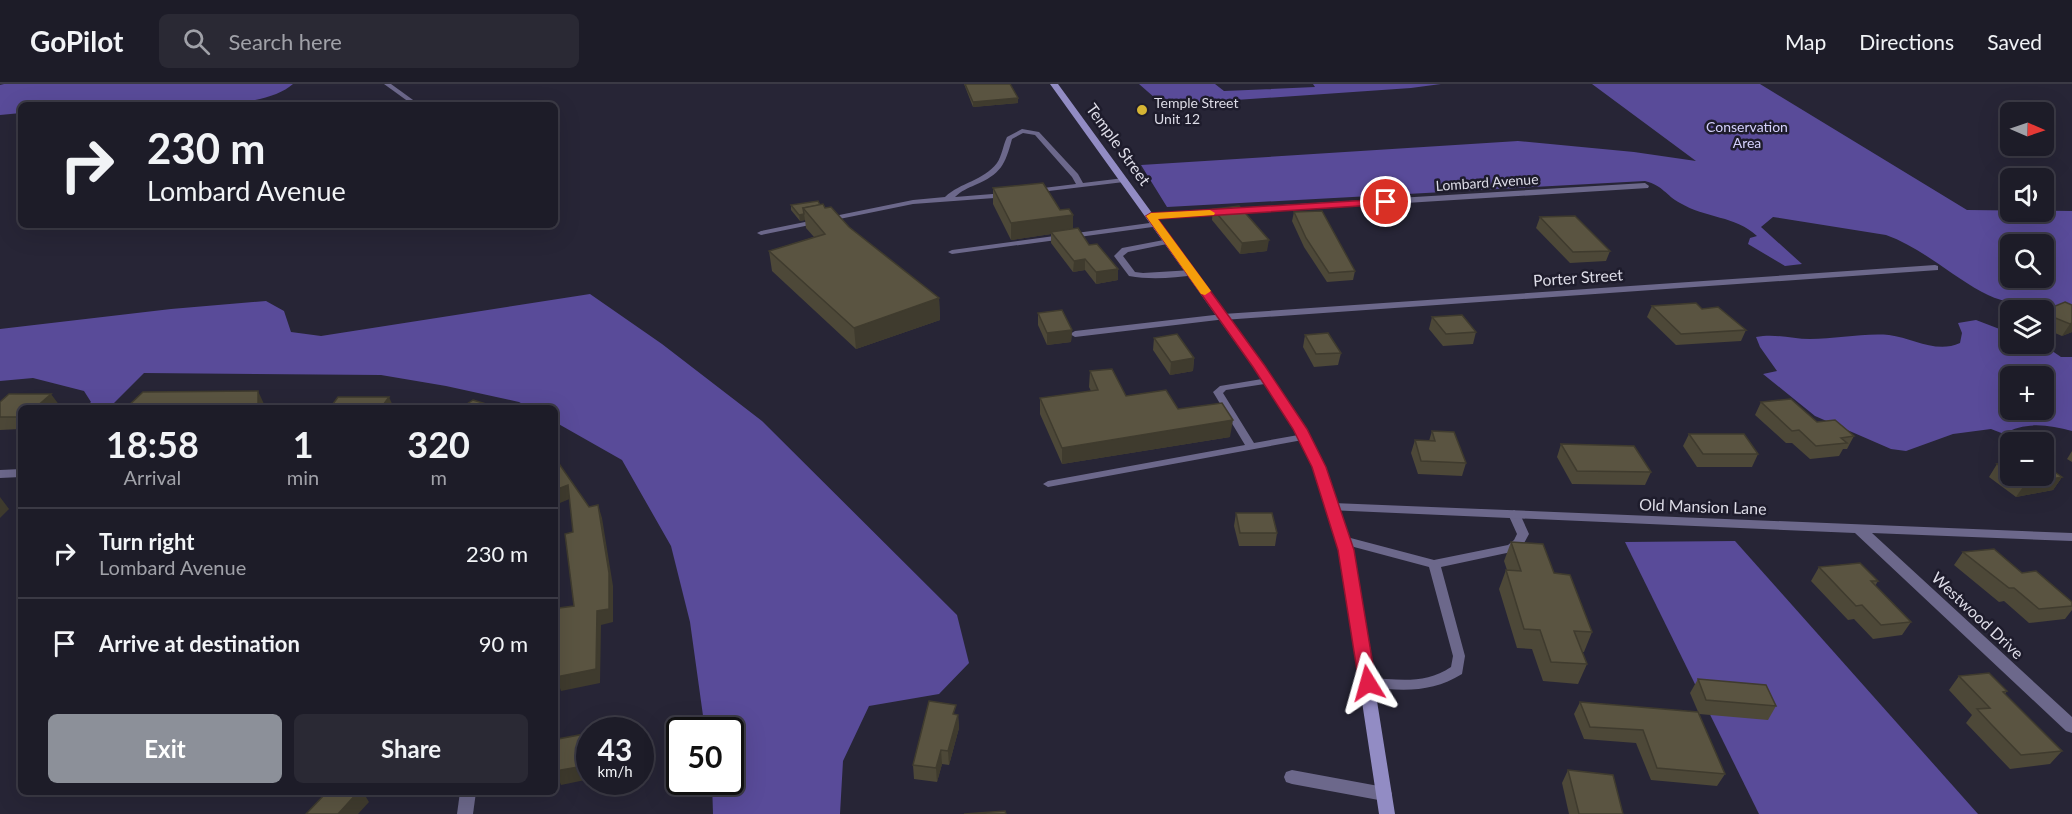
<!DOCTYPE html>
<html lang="en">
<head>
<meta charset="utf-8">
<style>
  :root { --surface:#1d1c28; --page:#2a2934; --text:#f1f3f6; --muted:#a0a1a8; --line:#3b3a45; --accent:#8c9099 }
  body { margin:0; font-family:Lato,sans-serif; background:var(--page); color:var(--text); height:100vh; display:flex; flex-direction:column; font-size:22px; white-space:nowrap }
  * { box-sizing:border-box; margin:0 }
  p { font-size:20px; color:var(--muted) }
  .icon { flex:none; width:33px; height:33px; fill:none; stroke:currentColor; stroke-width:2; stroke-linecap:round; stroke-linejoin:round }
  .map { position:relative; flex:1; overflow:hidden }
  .drawer { position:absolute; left:18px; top:321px; width:540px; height:390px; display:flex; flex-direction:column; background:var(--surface); border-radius:9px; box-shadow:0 6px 24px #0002,0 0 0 2px var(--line) }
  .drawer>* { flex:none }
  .hud { position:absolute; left:18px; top:18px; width:540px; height:126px; border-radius:9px; box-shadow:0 6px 24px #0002,0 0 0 2px var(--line); background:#1d1c28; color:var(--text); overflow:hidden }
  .needle { width:39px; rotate:92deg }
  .controls { position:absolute; left:2000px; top:18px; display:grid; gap:12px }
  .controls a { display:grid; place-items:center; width:54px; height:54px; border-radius:9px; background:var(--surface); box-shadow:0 6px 24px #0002,0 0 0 2px var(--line); font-size:30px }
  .speed { position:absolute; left:576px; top:633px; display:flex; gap:12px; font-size:30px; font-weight:700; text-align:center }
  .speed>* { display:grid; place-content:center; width:78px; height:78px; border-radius:50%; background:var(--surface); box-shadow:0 6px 24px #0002,0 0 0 2px var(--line); line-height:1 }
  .speed small { font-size:15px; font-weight:400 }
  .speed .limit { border:3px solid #111; border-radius:9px; background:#fff; color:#111 }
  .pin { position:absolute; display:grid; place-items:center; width:51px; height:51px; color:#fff; margin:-26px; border:3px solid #fff; border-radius:50%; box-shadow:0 2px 6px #0007 }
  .me { position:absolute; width:66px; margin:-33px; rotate:352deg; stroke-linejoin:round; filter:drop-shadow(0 0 4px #0008) }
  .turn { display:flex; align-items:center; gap:21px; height:126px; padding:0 30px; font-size:27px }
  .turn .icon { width:78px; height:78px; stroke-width:2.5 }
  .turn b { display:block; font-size:42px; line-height:51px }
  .eta { display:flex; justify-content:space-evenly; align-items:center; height:102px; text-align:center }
  .eta b { font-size:36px; font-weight:700; line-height:42px }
  .cta { display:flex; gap:12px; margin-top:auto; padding:12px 30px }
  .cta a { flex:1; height:69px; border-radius:9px; background:var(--accent); color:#fff; font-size:24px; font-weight:700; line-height:69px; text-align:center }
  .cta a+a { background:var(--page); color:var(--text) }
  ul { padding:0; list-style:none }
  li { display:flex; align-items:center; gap:18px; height:90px; padding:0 30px; border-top:2px solid var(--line) }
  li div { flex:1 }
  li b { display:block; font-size:22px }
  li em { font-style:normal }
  header { display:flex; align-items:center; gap:36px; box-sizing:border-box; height:84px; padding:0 30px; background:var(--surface); border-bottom:2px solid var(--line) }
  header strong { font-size:28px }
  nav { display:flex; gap:33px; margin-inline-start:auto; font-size:21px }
  .search { width:420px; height:54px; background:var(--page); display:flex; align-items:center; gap:15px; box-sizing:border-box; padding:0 21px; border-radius:9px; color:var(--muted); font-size:22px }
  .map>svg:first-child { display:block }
  .forest { fill:#594b99; fill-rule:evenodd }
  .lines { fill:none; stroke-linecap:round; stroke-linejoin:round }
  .lane { fill:#6c688b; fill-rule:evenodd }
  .street { fill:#6c688b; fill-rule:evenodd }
  .secondary { fill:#928cc4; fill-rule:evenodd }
  .wall { fill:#4d4838 }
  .shaded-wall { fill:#3f3b2e }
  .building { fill:#5a5441; stroke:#3f3b2e; stroke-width:1.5 }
  .route { fill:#e11d48; stroke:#92132f; stroke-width:1.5 }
  .slow { fill:#f59e0b }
  .poi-dot { fill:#d6b534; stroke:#1e1c2c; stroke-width:2 }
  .labels { text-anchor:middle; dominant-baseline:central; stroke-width:5; stroke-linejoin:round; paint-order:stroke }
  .far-poi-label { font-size:14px; fill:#dddce7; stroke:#1e1c2c; text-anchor:start }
  .far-park-label { font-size:14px; fill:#d5d1fd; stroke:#1e1c2c }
  .far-street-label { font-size:14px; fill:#dddce7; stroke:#1e1c2c }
  .street-label { font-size:16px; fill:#dddce7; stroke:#1e1c2c }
</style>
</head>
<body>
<header>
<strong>GoPilot</strong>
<div class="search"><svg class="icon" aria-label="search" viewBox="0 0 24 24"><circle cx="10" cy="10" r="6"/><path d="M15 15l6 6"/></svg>Search here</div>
<nav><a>Map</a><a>Directions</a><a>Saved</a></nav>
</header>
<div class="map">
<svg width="2072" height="730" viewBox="0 0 2072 730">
  <rect width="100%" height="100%" fill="#272536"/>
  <g class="forest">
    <path d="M4 0H293C264 26 182 21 145 21L143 19 21 21V29L0 31V1Z"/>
    <path d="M1139 0H1215L1224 7 1315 3 1313 0H1441L1411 4 1163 21Z"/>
    <path d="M1592 0H1760L1967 126 2072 127V233C2043 222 2009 223 1982 208 1949 190 1922 164 1886 151L1773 133 1761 143 1802 180 1785 182 1748 160 1750 154 1757 152C1736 132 1705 134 1680 119 1665 111 1664 102 1645 97L1167 123 1141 81 1518 57 1634 68 1696 77ZM2010 160H2043V194H2010Z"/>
    <path d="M590 210 662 260 762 337 957 531 969 579 939 610 869 622 843 677 840 730H713L712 698H730V646H705L690 538 671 462 622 376 555 338V324H530L519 318 446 302 381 291 144 289 109 324H85L91 318 84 307 33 294 0 297V245L171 225 266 217 284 227 291 248 321 252Z"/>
    <path d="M1976 236 2010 249V260H2042L2061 273H2072V347C2049 341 2025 337 2004 350L1991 345 1953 350 1906 367 1891 365 1815 332 1763 290 1777 287 1760 263 1756 253C1775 249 1791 255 1810 255 1836 255 1863 249 1889 251 1913 254 1936 270 1960 259L1962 249 1958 239ZM2010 292H2043V326H2010Z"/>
    <path d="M1735 457 1978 730H1759L1625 458Z"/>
  </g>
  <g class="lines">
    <g class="lane">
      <path d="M384 0H391L420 21H413Z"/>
      <path d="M1022 45 1039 48 1078 90 1083 99 1124 94 1128 96 1124 98 1032 109 1031 107 1035 105 1076 100 1072 93 1035 51 1023 49 1012 55C1005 81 1001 90 975 101 968 104 961 107 955 113L1005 109 1009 111 1008 113 913 120 761 151 757 149 761 147 913 116 945 113C961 98 983 97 997 79 1002 72 1003 61 1007 53Z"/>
      <path d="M1157 138H1160V142L952 170 948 168 952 166Z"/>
      <path d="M1169 155 1173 157 1172 159 1128 168 1123 172 1135 188 1143 189 1192 186 1195 187V191C1174 194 1150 196 1129 192L1114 172 1122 164Z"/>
      <path d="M1223 230 1226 231V235L1075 253 1070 250 1075 247Z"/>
      <path d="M1268 294 1273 297 1271 299 1226 306 1223 309 1254 359 1304 350 1308 351 1309 353 1308 355 1048 403 1043 400 1048 397 1245 361 1213 308 1220 302Z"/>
      <path d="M1514 426 1520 430 1529 450 1523 461 1516 467 1441 483 1465 572 1462 590C1438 605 1415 607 1387 605 1379 605 1371 605 1363 603L1361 599 1363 595 1368 594C1397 595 1425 601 1451 583L1453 572 1429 483 1339 459 1337 456 1339 453 1343 452 1434 476 1508 461 1514 456 1517 450 1508 430Z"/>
    </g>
    <g class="street">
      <path d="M1645 99 1649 102 1648 104 1151 135 1147 132 1151 129Z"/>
      <path d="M1935 181 1938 182V186L1223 236 1218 233 1223 230Z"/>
      <path d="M21 385V393L0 394V386Z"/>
      <path d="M1333 419 2072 449V457L1872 449 2072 633V649L2066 647 1855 449 1328 426 1327 423 1328 420Z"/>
      <path d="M1292 686 1384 703 1390 705 1392 710 1390 715 1384 717 1292 700 1286 698 1284 693 1286 688Z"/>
      <path d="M460 708H476L473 730H457Z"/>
    </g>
    <path class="secondary" d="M1050 0H1058L1262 280 1306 345 1325 383 1353 466 1395 730H1379L1339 466 1313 383 1294 345 1253 283Z"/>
  </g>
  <g class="wall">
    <path d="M964 0H1010L1018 19 973 23Z"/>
    <path d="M993 104 1073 145 1089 161 1118 196 1096 200 1085 186 1073 188 1051 159V150L1011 156 993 120Z"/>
    <path d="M791 121H820L825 124 939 214 940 236 856 265 772 187 769 167 814 153 806 144 805 136 800 137 791 126Z"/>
    <path d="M1213 125 1267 167 1240 170 1212 136Z"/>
    <path d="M1294 128 1355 187 1353 196 1327 198 1304 163 1292 137Z"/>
    <path d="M1540 133 1610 167 1606 177 1570 179 1536 144Z"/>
    <path d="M2072 221V248L2062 252 2043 244V227Z"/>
    <path d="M1652 222 1702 225 1746 246 1741 257 1676 261 1647 233Z"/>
    <path d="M1038 229 1072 246 1071 258 1047 261 1038 241Z"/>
    <path d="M1432 233 1476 248 1473 260 1443 262 1429 245Z"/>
    <path d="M1305 251 1341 269 1338 281 1314 283 1303 263Z"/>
    <path d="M1154 254 1194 274 1193 287 1170 291 1153 266Z"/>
    <path d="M1090 287 1126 312 1178 325 1230 353 1062 380 1040 330V314L1091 307 1089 303Z"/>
    <path d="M0 318 60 322 21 324V345L0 346Z"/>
    <path d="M1761 318 1817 338 1854 352 1847 365H1843L1839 372 1810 375 1792 359H1786L1755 331Z"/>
    <path d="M1432 347 1466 379 1462 392 1418 390 1411 369 1415 356 1429 357Z"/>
    <path d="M1689 350 1758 370 1752 383H1697L1683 362Z"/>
    <path d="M1561 360 1651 388 1645 401 1572 400 1557 373Z"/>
    <path d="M2072 367V378L2067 375Z"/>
    <path d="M2010 378V392H2043L2062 393 2053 406 2016 413 1989 393 1997 380Z"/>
    <path d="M1236 429 1277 449 1275 462H1239L1234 442Z"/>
    <path d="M1511 458 1554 489 1592 548 1584 568H1582L1587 580 1578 600 1543 597 1532 565 1517 564 1499 505 1506 486H1507L1504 477Z"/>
    <path d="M1963 468 2022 489 2072 518V526L2065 535 2029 539 2004 517 1999 518 1954 481Z"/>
    <path d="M1819 483 1878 497 1875 502 1911 538 1902 551 1873 555 1854 535 1848 536 1811 497Z"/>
    <path d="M1959 592 2007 607 2005 610 2062 667 2050 680 2010 685 1966 639 1972 631 1949 606Z"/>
    <path d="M1698 595 1776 622 1768 636 1699 630 1690 609Z"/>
    <path d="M1580 618 1698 628 1725 690 1717 702 1651 696 1636 659 1584 655 1574 630Z"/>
    <path d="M956 630 958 631 959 644 949 681 942 680 937 698 914 695 913 681Z"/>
    <path d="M1568 686 1623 730H1569L1562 699Z"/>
  </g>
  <g class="shaded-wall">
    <path d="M1018 14V19L973 23V18Z"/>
    <path d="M804 130 805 136 800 137 799 131Z"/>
    <path d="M1073 131V147L1051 148V150L1011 156V139Z"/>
    <path d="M1269 156 1267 167 1240 170 1242 159Z"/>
    <path d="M1085 175V186L1073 188 1074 177Z"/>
    <path d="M1118 185V196L1096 200V188Z"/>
    <path d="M939 214 940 236 856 265 854 244Z"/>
    <path d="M2072 239V248L2062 252 2070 240Z"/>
    <path d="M1072 246 1071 258 1047 261V249Z"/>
    <path d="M1194 274 1193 287 1170 291 1171 278Z"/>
    <path d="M258 307 264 320V324H258Z"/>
    <path d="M51 310 60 322 58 324H35Z"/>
    <path d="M389 313 394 324H381Z"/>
    <path d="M1233 336 1230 353 1062 380V364Z"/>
    <path d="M2062 393 2053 406 2016 413 2025 400Z"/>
    <path d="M568 401 572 414 555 421V406Z"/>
    <path d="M0 413 9 425 0 434Z"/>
    <path d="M598 421 602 434 613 502V538L601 541 600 599 561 607 556 593Z"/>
    <path d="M958 631 959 644 949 681 948 667Z"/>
    <path d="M941 666 942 680 937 698 936 684Z"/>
    <path d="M590 681V695L561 701 555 687Z"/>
    <path d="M358 708H363L369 718 358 730H338Z"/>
  </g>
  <g class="building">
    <path d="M965 0H1010L1018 14 973 18Z"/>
    <path d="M1043 99 1060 126 1069 125 1073 131 1011 139 993 104Z"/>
    <path d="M818 117 820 121 803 124 804 130 799 131 791 121Z"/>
    <path d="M823 120 825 124 831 123 849 143 939 214 854 244 769 167 825 150 803 124Z"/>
    <path d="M1239 122 1269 156 1242 159 1213 125Z"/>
    <path d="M1322 127 1355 187 1329 189 1306 154 1294 128Z"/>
    <path d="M1575 132 1610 167 1573 168 1540 133Z"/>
    <path d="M1078 144 1089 161 1097 160 1118 185 1096 188 1085 175 1074 177 1051 148Z"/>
    <path d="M2065 218 2072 221V239L2070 240 2043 229V227Z"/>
    <path d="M1696 219 1702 225 1718 223 1746 246 1681 250 1652 222Z"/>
    <path d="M1062 226 1072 246 1047 249 1038 229Z"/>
    <path d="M1462 231 1476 248 1446 250 1432 233Z"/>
    <path d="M1328 249 1341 269 1316 270 1305 251Z"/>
    <path d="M1177 250 1194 274 1171 278 1154 254Z"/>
    <path d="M1112 285 1126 312 1166 306 1178 325 1222 319 1233 336 1062 364 1040 314 1098 306 1090 287Z"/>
    <path d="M258 307V324H126L143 308Z"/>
    <path d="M9 310H51L35 324H21V333H0V318Z"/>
    <path d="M338 313H389L381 324H330Z"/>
    <path d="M1791 315 1817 338 1835 336 1854 352 1841 354 1847 359 1816 362 1799 346 1792 347 1761 318Z"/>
    <path d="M473 316 499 324H461Z"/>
    <path d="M1432 347 1454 348 1466 379 1421 377 1415 356 1435 357Z"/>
    <path d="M1689 350H1744L1758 370H1703Z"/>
    <path d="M1561 360 1634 362 1651 388 1577 387Z"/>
    <path d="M555 374 589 423 598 421 609 489V525L597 527 596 585 556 593 559 524 574 522 565 450 573 448 568 401 555 406Z"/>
    <path d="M2010 378V389L1997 380Z"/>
    <path d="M2043 380 2062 393 2025 400 2013 392H2043Z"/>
    <path d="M1236 429H1272L1277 449H1240Z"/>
    <path d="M1511 458 1543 460 1554 489 1570 491 1592 548 1574 547 1587 580 1551 578 1540 546 1524 545 1506 486 1521 487Z"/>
    <path d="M1994 465 2022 489 2036 487 2072 518V522L2039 525 2014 504H2009L1963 468Z"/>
    <path d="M1860 479 1878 497H1871L1911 538 1881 541 1862 521 1856 522 1819 483Z"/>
    <path d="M1989 589 2007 607 2003 608 2062 667 2021 671 1990 639 1977 625 1990 624 1959 592Z"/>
    <path d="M1698 595 1766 601 1776 622 1706 616Z"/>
    <path d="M929 617 956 621 953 630 958 631 948 667 941 666 936 684 913 681Z"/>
    <path d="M1580 618 1698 628 1725 690 1657 684 1643 646 1590 643Z"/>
    <path d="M590 649V681L555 687 558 655Z"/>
    <path d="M1568 686 1613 691 1623 730H1579Z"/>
    <path d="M327 708H358L338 730H306Z"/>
    <path d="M1005 727 1006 730H964Z"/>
  </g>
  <path class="route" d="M1386 115 1390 116V120L1158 135 1265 282 1307 345 1326 383 1354 466 1376 599 1374 604 1368 605 1361 604 1359 599 1338 466 1312 383 1293 345 1253 283 1146 132 1151 129Z"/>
  <path class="slow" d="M1210 126 1215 129 1214 131 1158 135 1211 207 1205 211 1201 210 1146 132 1151 129Z"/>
  <circle class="poi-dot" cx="1142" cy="26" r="6"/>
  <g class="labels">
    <g class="far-poi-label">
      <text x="1154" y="18">Temple Street<tspan x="1154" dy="16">Unit 12</tspan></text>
    </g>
    <g class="far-park-label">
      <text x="1747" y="42">Conservation<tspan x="1747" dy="16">Area</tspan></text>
    </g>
    <g class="far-street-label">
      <text transform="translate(1487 98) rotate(-4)">Lombard Avenue</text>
    </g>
    <g class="street-label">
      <text transform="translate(1119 60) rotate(54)">Temple Street</text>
      <text transform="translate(1578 193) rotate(-4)">Porter Street</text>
      <text transform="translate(1703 422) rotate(2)">Old Mansion Lane</text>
      <text transform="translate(1978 531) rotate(43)">Westwood Drive</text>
    </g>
  </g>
</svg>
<div class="controls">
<a><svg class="needle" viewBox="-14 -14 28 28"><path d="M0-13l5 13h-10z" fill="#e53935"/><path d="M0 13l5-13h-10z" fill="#a0a1a8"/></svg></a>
<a><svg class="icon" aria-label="sound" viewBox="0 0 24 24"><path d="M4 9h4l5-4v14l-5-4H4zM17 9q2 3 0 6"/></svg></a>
<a><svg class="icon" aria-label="search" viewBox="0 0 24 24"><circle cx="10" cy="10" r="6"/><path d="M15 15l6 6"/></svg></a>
<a><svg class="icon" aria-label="layers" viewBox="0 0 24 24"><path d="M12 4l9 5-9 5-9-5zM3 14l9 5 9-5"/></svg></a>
<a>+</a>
<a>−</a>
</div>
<div class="speed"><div>43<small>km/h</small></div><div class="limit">50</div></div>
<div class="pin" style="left:1386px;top:118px;background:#d93025"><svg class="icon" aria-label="arrive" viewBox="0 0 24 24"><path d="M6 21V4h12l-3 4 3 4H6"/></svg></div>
<svg class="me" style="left:1368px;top:599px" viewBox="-20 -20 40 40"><path d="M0-17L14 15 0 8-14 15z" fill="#e11d48" stroke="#fff" stroke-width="4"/></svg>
<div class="hud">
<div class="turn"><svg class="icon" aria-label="right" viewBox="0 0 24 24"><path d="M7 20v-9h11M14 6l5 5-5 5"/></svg><div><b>230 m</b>Lombard Avenue</div></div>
</div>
<section class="drawer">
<div class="eta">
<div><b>18:58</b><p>Arrival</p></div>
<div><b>1</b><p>min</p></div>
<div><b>320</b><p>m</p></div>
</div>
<ul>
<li><svg class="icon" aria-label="right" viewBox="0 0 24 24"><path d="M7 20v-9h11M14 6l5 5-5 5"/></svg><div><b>Turn right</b><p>Lombard Avenue</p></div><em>230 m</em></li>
<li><svg class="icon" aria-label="arrive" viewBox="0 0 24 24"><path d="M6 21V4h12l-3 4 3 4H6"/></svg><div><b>Arrive at destination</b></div><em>90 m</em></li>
</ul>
<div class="cta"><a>Exit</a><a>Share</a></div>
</section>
</div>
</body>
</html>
